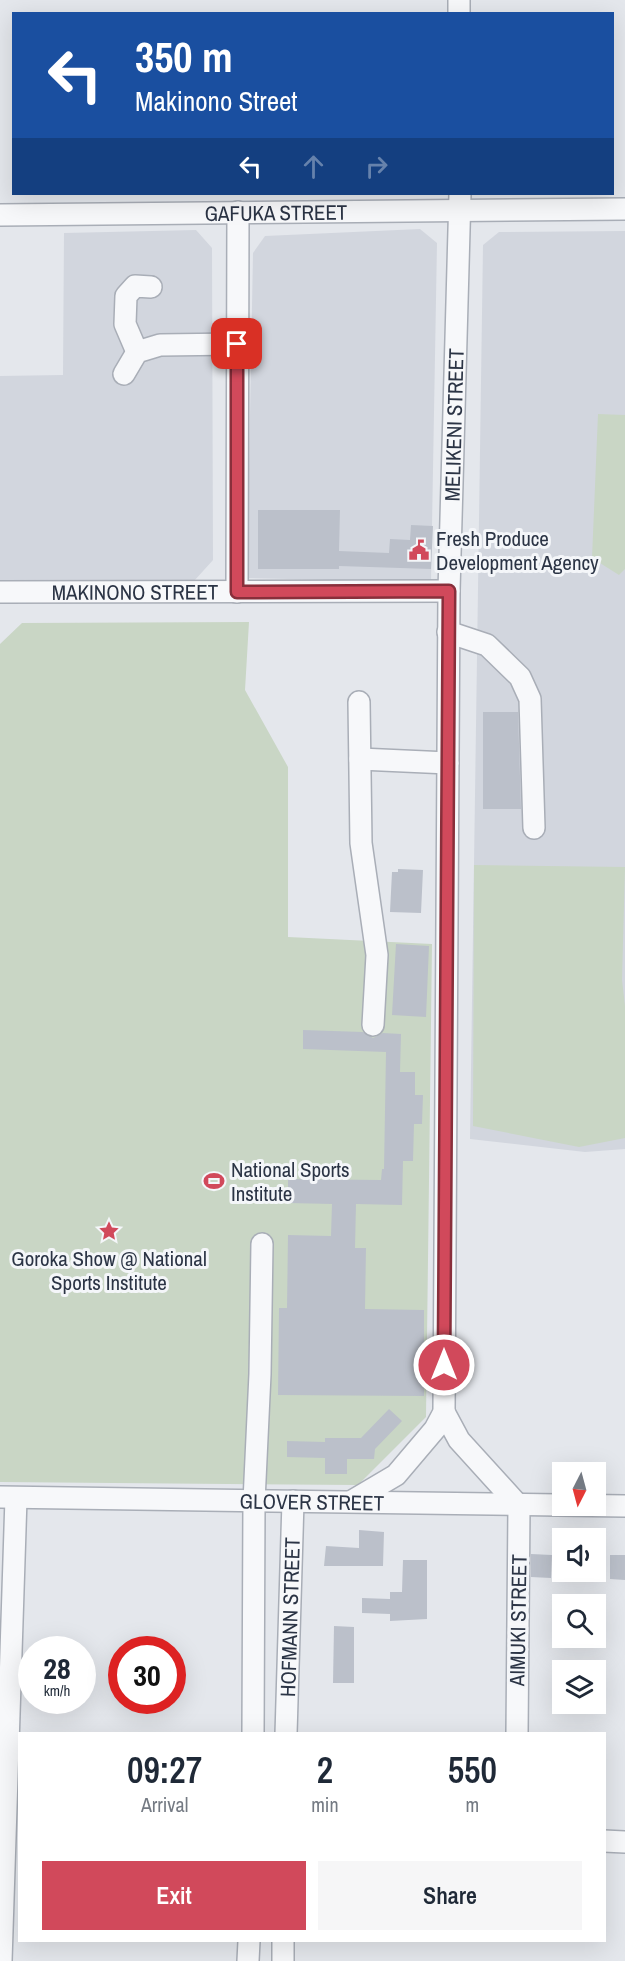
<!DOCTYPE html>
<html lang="en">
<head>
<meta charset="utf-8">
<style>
  :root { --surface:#fff; --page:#f6f6f7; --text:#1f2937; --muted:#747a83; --accent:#d1495b }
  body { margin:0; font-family:"Archivo Narrow",sans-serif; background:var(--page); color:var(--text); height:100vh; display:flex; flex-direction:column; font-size:22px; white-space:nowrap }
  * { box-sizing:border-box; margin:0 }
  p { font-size:20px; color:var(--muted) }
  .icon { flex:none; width:33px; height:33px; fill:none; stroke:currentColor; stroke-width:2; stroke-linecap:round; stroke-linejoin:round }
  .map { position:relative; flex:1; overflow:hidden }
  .sheet { position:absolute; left:18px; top:1732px; width:588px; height:210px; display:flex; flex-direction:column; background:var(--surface); border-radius:0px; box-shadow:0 6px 24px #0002 }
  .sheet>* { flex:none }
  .banner { position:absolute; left:12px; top:12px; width:602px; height:183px; border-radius:0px; box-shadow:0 6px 24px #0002; background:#1a4fa0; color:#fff; overflow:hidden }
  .needle { width:39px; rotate:186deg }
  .controls { position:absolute; left:552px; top:1462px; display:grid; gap:12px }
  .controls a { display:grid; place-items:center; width:54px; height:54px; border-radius:0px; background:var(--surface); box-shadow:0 6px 24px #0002; font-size:30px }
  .speed { position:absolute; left:18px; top:1636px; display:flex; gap:12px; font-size:30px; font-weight:700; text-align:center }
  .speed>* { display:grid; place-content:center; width:78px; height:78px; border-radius:50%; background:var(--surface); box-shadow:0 6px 24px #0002; line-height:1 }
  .speed small { font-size:15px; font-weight:400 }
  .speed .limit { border:9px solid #d22; background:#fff; color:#111 }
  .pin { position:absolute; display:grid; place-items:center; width:51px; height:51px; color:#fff; margin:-26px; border-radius:12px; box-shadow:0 3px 9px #0006 }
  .me { position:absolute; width:66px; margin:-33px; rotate:0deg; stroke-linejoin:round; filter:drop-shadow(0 0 4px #0008) }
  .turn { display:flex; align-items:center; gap:21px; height:126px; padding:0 24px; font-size:27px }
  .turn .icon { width:78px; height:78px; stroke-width:2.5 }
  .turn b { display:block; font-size:42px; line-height:51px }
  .lanes { display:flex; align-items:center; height:57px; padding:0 24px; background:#0003; justify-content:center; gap:30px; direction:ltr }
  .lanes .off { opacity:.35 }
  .eta { display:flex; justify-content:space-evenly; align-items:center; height:102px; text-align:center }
  .eta b { font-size:36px; font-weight:600; line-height:42px }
  .button { display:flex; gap:12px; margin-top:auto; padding:12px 24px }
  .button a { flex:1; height:69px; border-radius:0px; background:var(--accent); color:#fff; font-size:24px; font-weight:600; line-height:69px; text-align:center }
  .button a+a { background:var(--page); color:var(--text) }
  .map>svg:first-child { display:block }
  .built { fill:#d2d6de }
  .green { fill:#c9d6c5 }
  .building { fill:#bbc0ca }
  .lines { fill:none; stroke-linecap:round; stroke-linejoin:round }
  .minor-casing { stroke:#a9aeb7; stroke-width:24 }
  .minor { stroke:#f7f8fa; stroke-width:21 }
  .route-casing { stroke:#882f3b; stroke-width:15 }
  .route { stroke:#d1495b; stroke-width:10 }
  .labels { text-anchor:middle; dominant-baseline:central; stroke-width:6; stroke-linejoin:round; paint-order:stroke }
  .street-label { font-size:21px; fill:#2b3445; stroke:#f4f6f9 }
  .poi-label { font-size:21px; fill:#2b3445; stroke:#f4f6f9; text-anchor:start }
</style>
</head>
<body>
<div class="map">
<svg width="625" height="1961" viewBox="0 0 625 1961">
  <rect width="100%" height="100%" fill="#e4e7ec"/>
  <g class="built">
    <path d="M420 229 437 243 431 582 247 578 253 253 265 236Z"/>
    <path d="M196 230 212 248 213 560 194 581H0V376L63 375 64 233Z"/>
    <path d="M625 231V1149L585 1152 470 1139 483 245 499 232Z"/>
  </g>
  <g class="green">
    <path d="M598 414 625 415V569L619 575 592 558Z"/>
    <path d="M249 622 245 690 288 767V937L432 944 426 1417 358 1485 0 1482V644L22 623Z"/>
    <path d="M474 865 625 867 622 980 625 1006V1138L579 1147 473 1126Z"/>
  </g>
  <g class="building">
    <path d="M258 510H340L339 551 389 553 390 539 410 540 411 525 433 526 431 569 339 566V569H258Z"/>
    <path d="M483 712H518L521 809H483Z"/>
    <path d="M398 869 423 870 421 913 390 912 392 872H398Z"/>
    <path d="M396 944 429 946 426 1017 392 1015Z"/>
    <path d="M303 1030 363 1032 373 1038 383 1033 401 1034 400 1072H415V1095H423L422 1124H414L413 1161H403L402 1205 356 1204 355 1248H366L365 1309 424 1310V1396L278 1395 279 1308H287L288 1235 331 1236 332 1204 288 1203V1179L381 1180 382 1169H384L386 1052 303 1049Z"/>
    <path d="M389 1409 402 1421 375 1449 374 1459H347V1474H325V1458L287 1457V1441L325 1442V1438H361Z"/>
    <path d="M359 1530 384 1532 383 1566H324L326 1546 359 1548Z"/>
    <path d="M531 1554 552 1555 551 1578 531 1577Z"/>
    <path d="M610 1555H625V1580L610 1579Z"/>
    <path d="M403 1560H427V1619L390 1621V1614L362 1613V1598L390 1599V1592H402Z"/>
    <path d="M334 1626 354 1627V1683H333Z"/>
  </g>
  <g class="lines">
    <g class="minor-casing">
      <g id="minor">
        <path d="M459 0V14"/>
        <path id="s1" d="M0 215 625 209"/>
        <path d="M137 352 125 324 126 296 135 286 151 287"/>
        <path d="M124 374 137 352 160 345 237 344"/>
        <path id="s2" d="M0 592 449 591"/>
        <path d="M237 592 238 212"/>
        <path d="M448 632 487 645 520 677 530 699 534 828"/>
        <path d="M359 702 361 843 377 955 373 1025"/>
        <path d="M360 759 448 763"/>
        <path d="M444 1412 459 1440 519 1506 517 1734"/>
        <path id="s3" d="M0 1497 625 1506"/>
        <path id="s4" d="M352 1501 396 1475 435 1429 444 1412 449 591 460 194"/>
        <path d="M253 1734 254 1501 260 1374 262 1244"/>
        <path id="s5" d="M286 1734 293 1501"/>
        <path d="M604 1841 625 1842"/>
        <path d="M283 1941V1961"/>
        <path d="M1 1961 16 1498"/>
        <path d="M248 1961 249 1941"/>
      </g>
    </g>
    <use href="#minor" class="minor"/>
  </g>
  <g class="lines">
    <g class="route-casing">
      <path id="route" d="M237 344V592L449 591 444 1365"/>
    </g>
    <use href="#route" class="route"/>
  </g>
  <defs>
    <g id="civic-bare" transform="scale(1.62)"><path d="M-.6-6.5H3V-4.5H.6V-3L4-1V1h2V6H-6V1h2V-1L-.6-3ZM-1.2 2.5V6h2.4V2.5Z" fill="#d1495b" stroke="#f4f6f9" stroke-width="2.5" paint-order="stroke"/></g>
    <g id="stadium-bare" transform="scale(1.62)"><path d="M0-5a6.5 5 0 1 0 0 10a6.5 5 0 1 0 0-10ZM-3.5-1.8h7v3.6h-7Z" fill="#d1495b" stroke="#f4f6f9" stroke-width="2.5" paint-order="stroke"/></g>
    <g id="sight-bare" transform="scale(1.62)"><path d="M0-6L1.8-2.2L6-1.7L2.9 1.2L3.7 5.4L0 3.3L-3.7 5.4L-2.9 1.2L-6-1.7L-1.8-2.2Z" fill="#d1495b" stroke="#f4f6f9" stroke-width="2.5" paint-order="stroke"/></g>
  </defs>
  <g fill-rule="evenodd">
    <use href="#civic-bare" x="419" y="550"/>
    <use href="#stadium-bare" x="214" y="1181"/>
    <use href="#sight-bare" x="109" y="1231"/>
  </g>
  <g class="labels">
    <g class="street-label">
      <text stroke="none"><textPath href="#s1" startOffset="276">GAFUKA STREET</textPath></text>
      <text stroke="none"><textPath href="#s4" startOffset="1118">MELIKENI STREET</textPath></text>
      <text stroke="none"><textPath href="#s2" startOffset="135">MAKINONO STREET</textPath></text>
      <text stroke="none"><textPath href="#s3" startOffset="312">GLOVER STREET</textPath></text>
      <text stroke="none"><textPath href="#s5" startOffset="117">HOFMANN STREET</textPath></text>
      <text transform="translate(518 1620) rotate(-89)">AIMUKI STREET</text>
    </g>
    <g class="poi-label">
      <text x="436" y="538">Fresh Produce<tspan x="436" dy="24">Development Agency</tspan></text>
      <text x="231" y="1169">National Sports<tspan x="231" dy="24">Institute</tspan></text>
      <text x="109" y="1258" text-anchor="middle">Goroka Show @ National<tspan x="109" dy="24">Sports Institute</tspan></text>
    </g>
  </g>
</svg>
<div class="controls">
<a><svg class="needle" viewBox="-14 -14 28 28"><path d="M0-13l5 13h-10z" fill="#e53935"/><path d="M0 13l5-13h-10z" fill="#747a83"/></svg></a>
<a><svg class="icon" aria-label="sound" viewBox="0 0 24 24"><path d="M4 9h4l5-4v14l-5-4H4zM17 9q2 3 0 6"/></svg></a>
<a><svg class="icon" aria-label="search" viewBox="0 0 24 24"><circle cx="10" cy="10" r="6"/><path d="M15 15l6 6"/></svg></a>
<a><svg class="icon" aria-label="layers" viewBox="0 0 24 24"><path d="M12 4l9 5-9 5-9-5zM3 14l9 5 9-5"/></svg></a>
</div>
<div class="speed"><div>28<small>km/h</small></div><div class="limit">30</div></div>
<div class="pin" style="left:237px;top:344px;background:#d93025"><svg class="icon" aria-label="arrive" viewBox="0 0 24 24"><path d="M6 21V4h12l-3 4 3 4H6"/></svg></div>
<svg class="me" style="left:444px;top:1365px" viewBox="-20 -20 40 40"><circle r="17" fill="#d1495b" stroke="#fff" stroke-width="3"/><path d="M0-11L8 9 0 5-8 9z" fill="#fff"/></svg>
<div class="banner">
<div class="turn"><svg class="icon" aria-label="left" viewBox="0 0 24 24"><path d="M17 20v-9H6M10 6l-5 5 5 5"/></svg><div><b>350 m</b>Makinono Street</div></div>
<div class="lanes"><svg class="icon" aria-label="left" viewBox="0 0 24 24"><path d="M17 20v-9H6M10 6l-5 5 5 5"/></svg><svg class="icon off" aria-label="ahead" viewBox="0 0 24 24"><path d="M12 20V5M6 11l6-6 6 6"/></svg><svg class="icon off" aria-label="right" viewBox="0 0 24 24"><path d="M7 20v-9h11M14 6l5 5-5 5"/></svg></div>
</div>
<section class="sheet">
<div class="eta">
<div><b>09:27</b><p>Arrival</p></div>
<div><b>2</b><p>min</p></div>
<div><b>550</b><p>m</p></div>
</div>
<div class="button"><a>Exit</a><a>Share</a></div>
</section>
</div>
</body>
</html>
